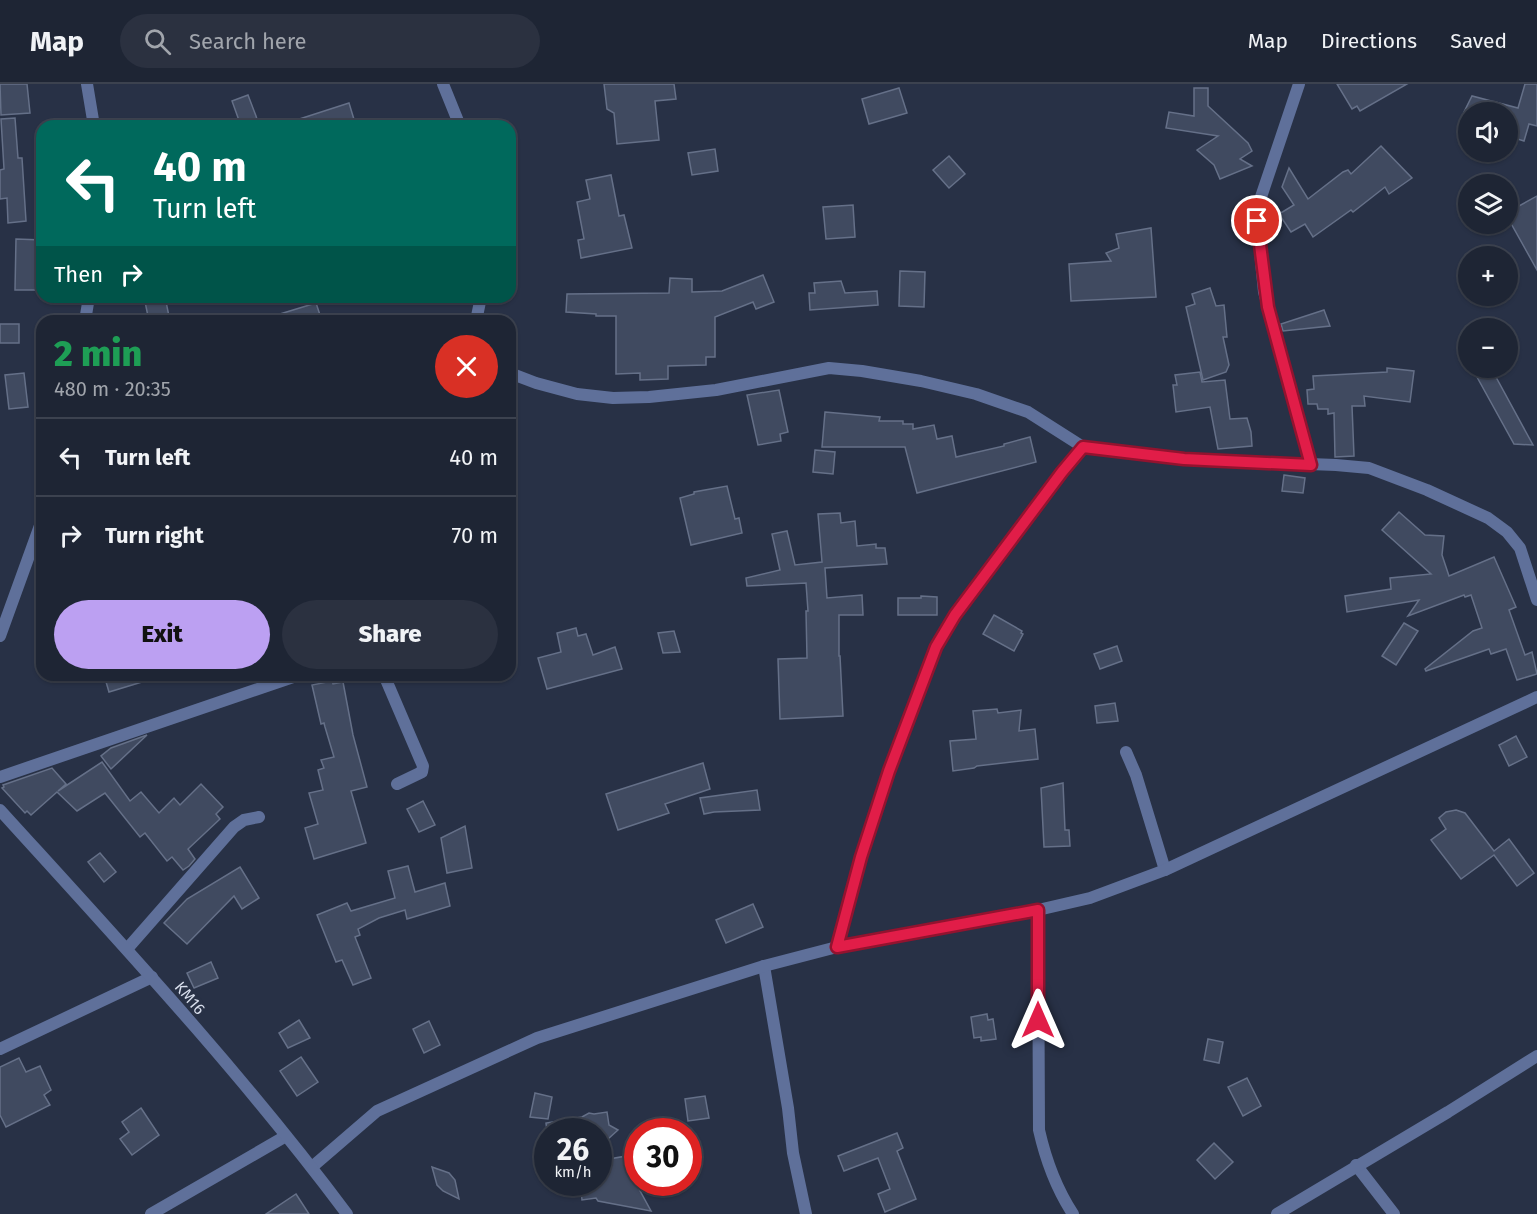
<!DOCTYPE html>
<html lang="en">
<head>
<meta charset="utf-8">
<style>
  :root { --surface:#1e2534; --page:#2b3140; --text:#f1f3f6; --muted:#a1a5ac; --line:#3c424f; --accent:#bca0f2 }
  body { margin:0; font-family:"Fira Sans",sans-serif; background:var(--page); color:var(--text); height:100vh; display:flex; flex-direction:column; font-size:22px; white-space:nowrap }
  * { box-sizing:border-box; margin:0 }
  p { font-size:20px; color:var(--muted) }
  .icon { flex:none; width:33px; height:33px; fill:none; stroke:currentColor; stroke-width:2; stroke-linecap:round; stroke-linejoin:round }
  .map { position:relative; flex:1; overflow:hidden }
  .drawer { position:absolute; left:36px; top:231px; width:480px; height:366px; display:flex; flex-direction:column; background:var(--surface); border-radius:18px; box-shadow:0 2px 4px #0004,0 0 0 2px var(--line) }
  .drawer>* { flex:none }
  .banner { position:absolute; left:36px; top:36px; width:480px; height:183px; border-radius:18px; box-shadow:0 2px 4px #0004,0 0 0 2px var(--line); background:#00695c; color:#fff; overflow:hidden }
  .controls { position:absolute; left:1458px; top:18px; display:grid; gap:12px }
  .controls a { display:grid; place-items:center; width:60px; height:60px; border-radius:50%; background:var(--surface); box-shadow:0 2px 4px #0004,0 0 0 2px var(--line); font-size:30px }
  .speed { position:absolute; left:534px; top:1034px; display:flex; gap:12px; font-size:30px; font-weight:700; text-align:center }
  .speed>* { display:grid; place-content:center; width:78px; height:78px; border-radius:50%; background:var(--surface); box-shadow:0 2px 4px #0004,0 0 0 2px var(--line); line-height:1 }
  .speed small { font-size:15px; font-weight:400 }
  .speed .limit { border:9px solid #d22; background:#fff; color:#111 }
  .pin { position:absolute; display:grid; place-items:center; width:51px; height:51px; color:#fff; margin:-26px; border:3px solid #fff; border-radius:50%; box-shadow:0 2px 6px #0007 }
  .me { position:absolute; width:66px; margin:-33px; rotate:0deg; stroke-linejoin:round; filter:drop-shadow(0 0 4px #0008) }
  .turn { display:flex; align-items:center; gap:21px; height:126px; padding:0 18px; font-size:27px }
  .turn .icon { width:78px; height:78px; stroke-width:2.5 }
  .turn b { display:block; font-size:42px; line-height:51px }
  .then { display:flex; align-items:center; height:57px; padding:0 18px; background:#0003; gap:12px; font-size:22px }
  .round { display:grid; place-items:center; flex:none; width:63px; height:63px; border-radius:32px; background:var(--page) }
  .summary { display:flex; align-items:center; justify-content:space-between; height:102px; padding:0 18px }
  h1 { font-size:36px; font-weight:800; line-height:45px; color:#1e9e55 }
  .cta { display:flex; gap:12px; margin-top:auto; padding:12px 18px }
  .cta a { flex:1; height:69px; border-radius:36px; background:var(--accent); color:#111; font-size:24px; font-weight:800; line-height:69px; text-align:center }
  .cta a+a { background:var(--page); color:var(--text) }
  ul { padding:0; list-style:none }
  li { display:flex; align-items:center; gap:18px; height:78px; padding:0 18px; border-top:2px solid var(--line) }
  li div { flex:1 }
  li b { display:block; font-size:22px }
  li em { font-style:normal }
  header { display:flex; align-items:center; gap:36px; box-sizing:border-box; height:84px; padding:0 30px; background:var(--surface); border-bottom:2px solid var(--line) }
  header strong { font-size:28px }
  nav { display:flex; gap:33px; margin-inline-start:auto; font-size:21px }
  .search { width:420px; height:54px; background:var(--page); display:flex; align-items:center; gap:15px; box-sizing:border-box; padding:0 21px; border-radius:33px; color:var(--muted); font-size:22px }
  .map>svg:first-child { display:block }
  .building { fill:#404a60; stroke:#657088; stroke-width:1.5 }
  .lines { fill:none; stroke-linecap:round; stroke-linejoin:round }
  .minor { stroke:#5f709a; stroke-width:12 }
  .tertiary { stroke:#5f709a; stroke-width:12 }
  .route-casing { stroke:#92132f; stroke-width:15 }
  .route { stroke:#e11d48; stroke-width:10 }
  .labels { text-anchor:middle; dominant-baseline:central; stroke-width:6; stroke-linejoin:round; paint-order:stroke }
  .street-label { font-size:16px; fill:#d7ddeb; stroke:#283146 }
</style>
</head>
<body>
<header>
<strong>Map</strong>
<div class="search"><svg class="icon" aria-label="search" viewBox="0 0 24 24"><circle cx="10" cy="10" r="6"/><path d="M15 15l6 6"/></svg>Search here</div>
<nav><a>Map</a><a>Directions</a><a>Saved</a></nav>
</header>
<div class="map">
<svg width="1537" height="1130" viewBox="0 0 1537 1130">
  <rect width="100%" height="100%" fill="#283146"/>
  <g class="building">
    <path d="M0 0H27L30 29 1 31Z"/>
    <path d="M604 0H674L676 15 655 17 659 56 617 60 614 29 607 25Z"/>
    <path d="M1337 0H1407L1360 27 1357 22 1352 25Z"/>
    <path d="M1525 0H1537V42L1529 40 1524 57 1508 52V28H1464L1472 12 1518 24Z"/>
    <path d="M899 4 907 29 869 40 862 15Z"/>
    <path d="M1194 4H1208V22L1248 59 1252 67 1240 75 1252 82 1220 95 1214 81 1197 66 1218 52 1166 44 1169 28 1194 32Z"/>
    <path d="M248 11 256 32 259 42H241L232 17Z"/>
    <path d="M349 19 356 42H288L287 39Z"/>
    <path d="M15 34 18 74H22L26 137 8 139 7 114 0 115V86L4 85 1 35Z"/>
    <path d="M1381 62 1412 94 1389 110 1385 103 1353 128 1351 126 1313 153 1305 140 1291 148 1279 130 1294 121 1282 103 1289 84 1308 115 1343 88 1348 86 1351 90Z"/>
    <path d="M715 65 718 87 692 91 688 69Z"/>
    <path d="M949 72 965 90 949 104 933 86Z"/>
    <path d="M611 91 619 132 624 131 632 164 581 174 578 156 584 155 577 118 590 115 586 96Z"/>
    <path d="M1537 112V186L1508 134V128Z"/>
    <path d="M853 121 855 153 826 155 823 123Z"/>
    <path d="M1151 144 1156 213 1071 217 1069 180 1111 177 1106 169 1119 164 1116 150Z"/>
    <path d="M16 155 42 156V189H40V206H15Z"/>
    <path d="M900 187 925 188 924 223 899 222Z"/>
    <path d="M763 191 774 218 756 225 753 218 715 233V273H706V281L668 282V295L640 296V289L616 290V232H596V230L566 228 567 210 669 209 670 194 692 195V208L722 207Z"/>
    <path d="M841 197 845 209 877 207 878 221 810 226 809 209H815L814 199Z"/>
    <path d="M1210 204 1216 222 1224 221 1227 253H1223L1229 281 1226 288 1203 296 1186 223 1195 220 1192 210Z"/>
    <path d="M144 213H165L170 237H149Z"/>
    <path d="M316 219 322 237H271L270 233Z"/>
    <path d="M1324 226 1330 242 1283 247 1281 240Z"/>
    <rect x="0" y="240" width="19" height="19"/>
    <path d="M1387 284 1414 287 1410 318 1364 312 1365 322H1352L1354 372 1335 373 1334 329 1328 330V325H1318L1317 320H1308L1307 306 1314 305 1313 292 1387 288Z"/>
    <path d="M1472 284H1491L1533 361 1514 360Z"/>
    <path d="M1200 288 1202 298 1225 296 1230 335 1247 334 1251 348 1252 362 1218 365 1210 323 1176 328 1173 301H1177L1175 291Z"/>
    <path d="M24 289 28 323 9 325 5 291Z"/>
    <path d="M779 306 788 348 780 350 781 357 758 361 747 311Z"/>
    <path d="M825 328 880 333 879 337H903V340H913V345L934 341 937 355 952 352 956 373 1004 362V360L1030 353 1036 378 917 409 905 363H822Z"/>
    <path d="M815 366 835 368 833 390 813 388Z"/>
    <path d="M1284 391 1305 394 1303 409 1282 407Z"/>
    <path d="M727 402 735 435 739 434 742 449 691 461 680 414 694 410V408Z"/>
    <path d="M1399 428 1425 451 1444 452 1442 471 1449 492 1494 473 1516 523 1509 526 1525 571 1532 568 1537 590 1517 596 1506 565 1491 570 1489 565 1426 587 1425 585 1473 547 1482 544 1471 511 1465 513 1464 511 1408 532 1419 516 1347 528 1345 512 1391 505 1390 494 1431 490 1382 446Z"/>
    <path d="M840 429 841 439 855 437 857 462 876 460V464H885L887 480 825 484 827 514 862 511 863 531H839V572H840L843 632 780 635 778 575 807 574 806 527H808L806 499 747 502 746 494 780 486 772 450 787 447 795 481 822 478 818 430Z"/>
    <path d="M921 512 937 513V531H898V514H921Z"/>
    <path d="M994 531 1022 547 1021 549 1023 550 1014 567 983 550Z"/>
    <path d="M1404 539 1418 547 1396 581 1382 572Z"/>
    <path d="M576 544 578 552 586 550 593 571 615 563 622 585 547 605 538 574 561 568 557 549Z"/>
    <path d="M674 547 680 568 663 569 658 549Z"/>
    <path d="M1117 562 1122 577 1100 585 1094 570Z"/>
    <path d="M104 591H151L152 595 109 608Z"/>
    <path d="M332 597 333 600 343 598 353 651 367 703 351 707 366 759 314 775 305 744 318 740 309 709 323 706 318 686 324 684 321 676 334 673 325 643 324 639 321 640 312 601Z"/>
    <path d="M1115 619 1118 637 1097 639 1095 622Z"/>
    <path d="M997 625 998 629 1021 626 1019 647 1035 645 1038 675 977 682 974 684 953 687 950 657 976 655 973 627Z"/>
    <path d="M147 651 111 685 101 672 111 664Z"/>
    <path d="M1516 652 1527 673 1509 682 1499 661Z"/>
    <path d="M102 678 130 717 141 708 159 729 174 714 180 721 201 700 223 723 216 730 220 735 188 765 195 775 189 782 183 786 172 773 167 777 145 749 140 753 105 709 77 727 57 708 31 731 27 727 25 729 2 704 4 703 3 701 52 684 66 700 58 707Z"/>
    <path d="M703 679 710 705 665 720 669 729 618 746 606 710Z"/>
    <path d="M1063 699 1065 746H1069L1070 762 1044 763 1041 704Z"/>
    <path d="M757 706 760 726 714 728 704 730 700 714Z"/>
    <path d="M423 717 435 741 419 748 407 725Z"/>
    <path d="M1456 726 1465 729 1494 767 1509 755 1534 789 1517 802 1494 771 1461 795 1431 756 1446 745 1439 734 1446 728Z"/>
    <path d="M465 742 472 784 447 789 441 754Z"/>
    <path d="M100 769 116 788 104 798 88 778Z"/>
    <path d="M408 782 415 808 445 799 450 822 407 835 405 826 379 834 358 845 360 851 355 853 371 894 353 901 342 876 336 878 317 831 347 819 351 827 395 814 388 787Z"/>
    <path d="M240 783 259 814 242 825 234 812 187 860 164 839 187 815Z"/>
    <path d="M753 820 763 843 726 859 716 836Z"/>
    <path d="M211 878 218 894 194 904 187 889Z"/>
    <path d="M987 930 988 936 993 935 996 955 981 957V953L974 954 971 933Z"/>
    <path d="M299 936 310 954 288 964 279 949Z"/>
    <path d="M429 937 440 961 424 969 413 945Z"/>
    <path d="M1208 955 1223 958 1219 979 1204 976Z"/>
    <path d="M301 973 318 998 297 1012 280 987Z"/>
    <path d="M19 974 26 988 40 982 51 1006 44 1011 50 1021 6 1043 0 1031V983Z"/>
    <path d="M1247 994 1261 1022 1243 1032 1228 1003Z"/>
    <path d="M535 1009 552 1013 548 1035 530 1033Z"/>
    <path d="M705 1012 709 1034 688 1037 685 1015Z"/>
    <path d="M141 1024 159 1051 132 1071 120 1055 129 1048 122 1038Z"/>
    <path d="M607 1028 609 1041 618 1046 598 1064V1047H547L546 1039 582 1033 589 1029 594 1030Z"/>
    <path d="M897 1049 903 1064 897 1067 916 1115 885 1128 878 1110 890 1105 878 1074 844 1087 838 1072Z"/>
    <path d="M1214 1059 1233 1078 1215 1095 1197 1076Z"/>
    <path d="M638 1070V1103L651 1127 598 1117 596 1114 582 1116 580 1098H598V1077Z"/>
    <path d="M432 1083 449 1089 455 1096 459 1115 443 1107 437 1101Z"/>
    <path d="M296 1110 309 1130H266Z"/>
  </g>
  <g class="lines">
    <g class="minor">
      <path d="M87 0 94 42"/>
      <path d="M443 0 460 42"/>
      <path d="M1299 0 1261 113 1257 137 1264 208 1311 381"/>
      <path d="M85 237 89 213"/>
      <path d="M476 237 481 213"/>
      <path d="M510 289 536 299 577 310 613 314 649 313 716 306 829 284 862 287 921 297 976 310 1028 328 1083 363 1184 375 1336 381 1369 384 1427 406 1488 434 1507 448 1520 464 1537 516"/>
      <path d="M0 552 42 436"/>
      <path d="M384 591 423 682 422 688 397 700"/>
      <path d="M1126 668 1136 691 1165 786"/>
      <path d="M0 693 299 591"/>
      <path d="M1038 826 1039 1046C1046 1077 1056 1104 1073 1130"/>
      <path d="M837 863 861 773 889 687 936 563 955 531 1062 388 1083 363"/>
      <path d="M127 865 234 743 244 736 259 733"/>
      <path d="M764 882 788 1024 793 1069 806 1130"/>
      <path d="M0 965 152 893"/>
      <path d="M1356 1081 1394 1130"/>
      <path d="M312 1083 377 1027 537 954 764 882 837 863 1038 826 1090 814 1165 786 1537 613"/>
      <path d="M151 1130 286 1052"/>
      <path d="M1277 1130 1448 1028 1537 972"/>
    </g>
    <path class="tertiary" d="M0 726C119 857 241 988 347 1130"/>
  </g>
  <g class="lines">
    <g class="route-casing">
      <path id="route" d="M1038 936V826L837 863 861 773 889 687 936 563 955 531 1062 388 1083 363 1184 375 1311 381 1268 223 1257 137"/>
    </g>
    <use href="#route" class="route"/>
  </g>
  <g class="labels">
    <g class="street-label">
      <text transform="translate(190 914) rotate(50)">KM16</text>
    </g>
  </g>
</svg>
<div class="controls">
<a><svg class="icon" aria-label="sound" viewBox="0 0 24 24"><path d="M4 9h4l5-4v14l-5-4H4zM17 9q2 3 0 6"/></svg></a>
<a><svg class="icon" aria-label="layers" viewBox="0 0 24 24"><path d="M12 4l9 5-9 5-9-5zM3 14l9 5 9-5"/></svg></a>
<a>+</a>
<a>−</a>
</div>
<div class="speed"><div>26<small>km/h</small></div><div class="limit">30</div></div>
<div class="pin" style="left:1257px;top:137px;background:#d93025"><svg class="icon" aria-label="arrive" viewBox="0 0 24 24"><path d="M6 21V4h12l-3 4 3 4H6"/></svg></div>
<svg class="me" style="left:1038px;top:936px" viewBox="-20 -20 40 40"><path d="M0-17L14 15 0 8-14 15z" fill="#e11d48" stroke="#fff" stroke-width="4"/></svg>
<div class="banner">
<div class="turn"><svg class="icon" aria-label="left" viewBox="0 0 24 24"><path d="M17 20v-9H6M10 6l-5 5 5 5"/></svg><div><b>40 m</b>Turn left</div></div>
<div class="then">Then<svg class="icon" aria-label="right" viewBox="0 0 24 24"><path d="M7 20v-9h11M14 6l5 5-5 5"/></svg></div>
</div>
<section class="drawer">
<div class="summary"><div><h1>2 min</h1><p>480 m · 20:35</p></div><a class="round" style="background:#d93025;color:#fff"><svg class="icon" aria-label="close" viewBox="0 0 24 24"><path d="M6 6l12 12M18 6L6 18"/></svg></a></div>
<ul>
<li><svg class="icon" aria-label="left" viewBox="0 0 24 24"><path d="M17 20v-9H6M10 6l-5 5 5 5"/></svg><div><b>Turn left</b></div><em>40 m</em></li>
<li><svg class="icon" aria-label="right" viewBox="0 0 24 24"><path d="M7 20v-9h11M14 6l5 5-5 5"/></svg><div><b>Turn right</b></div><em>70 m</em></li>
</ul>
<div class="cta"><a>Exit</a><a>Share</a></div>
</section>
</div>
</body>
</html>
